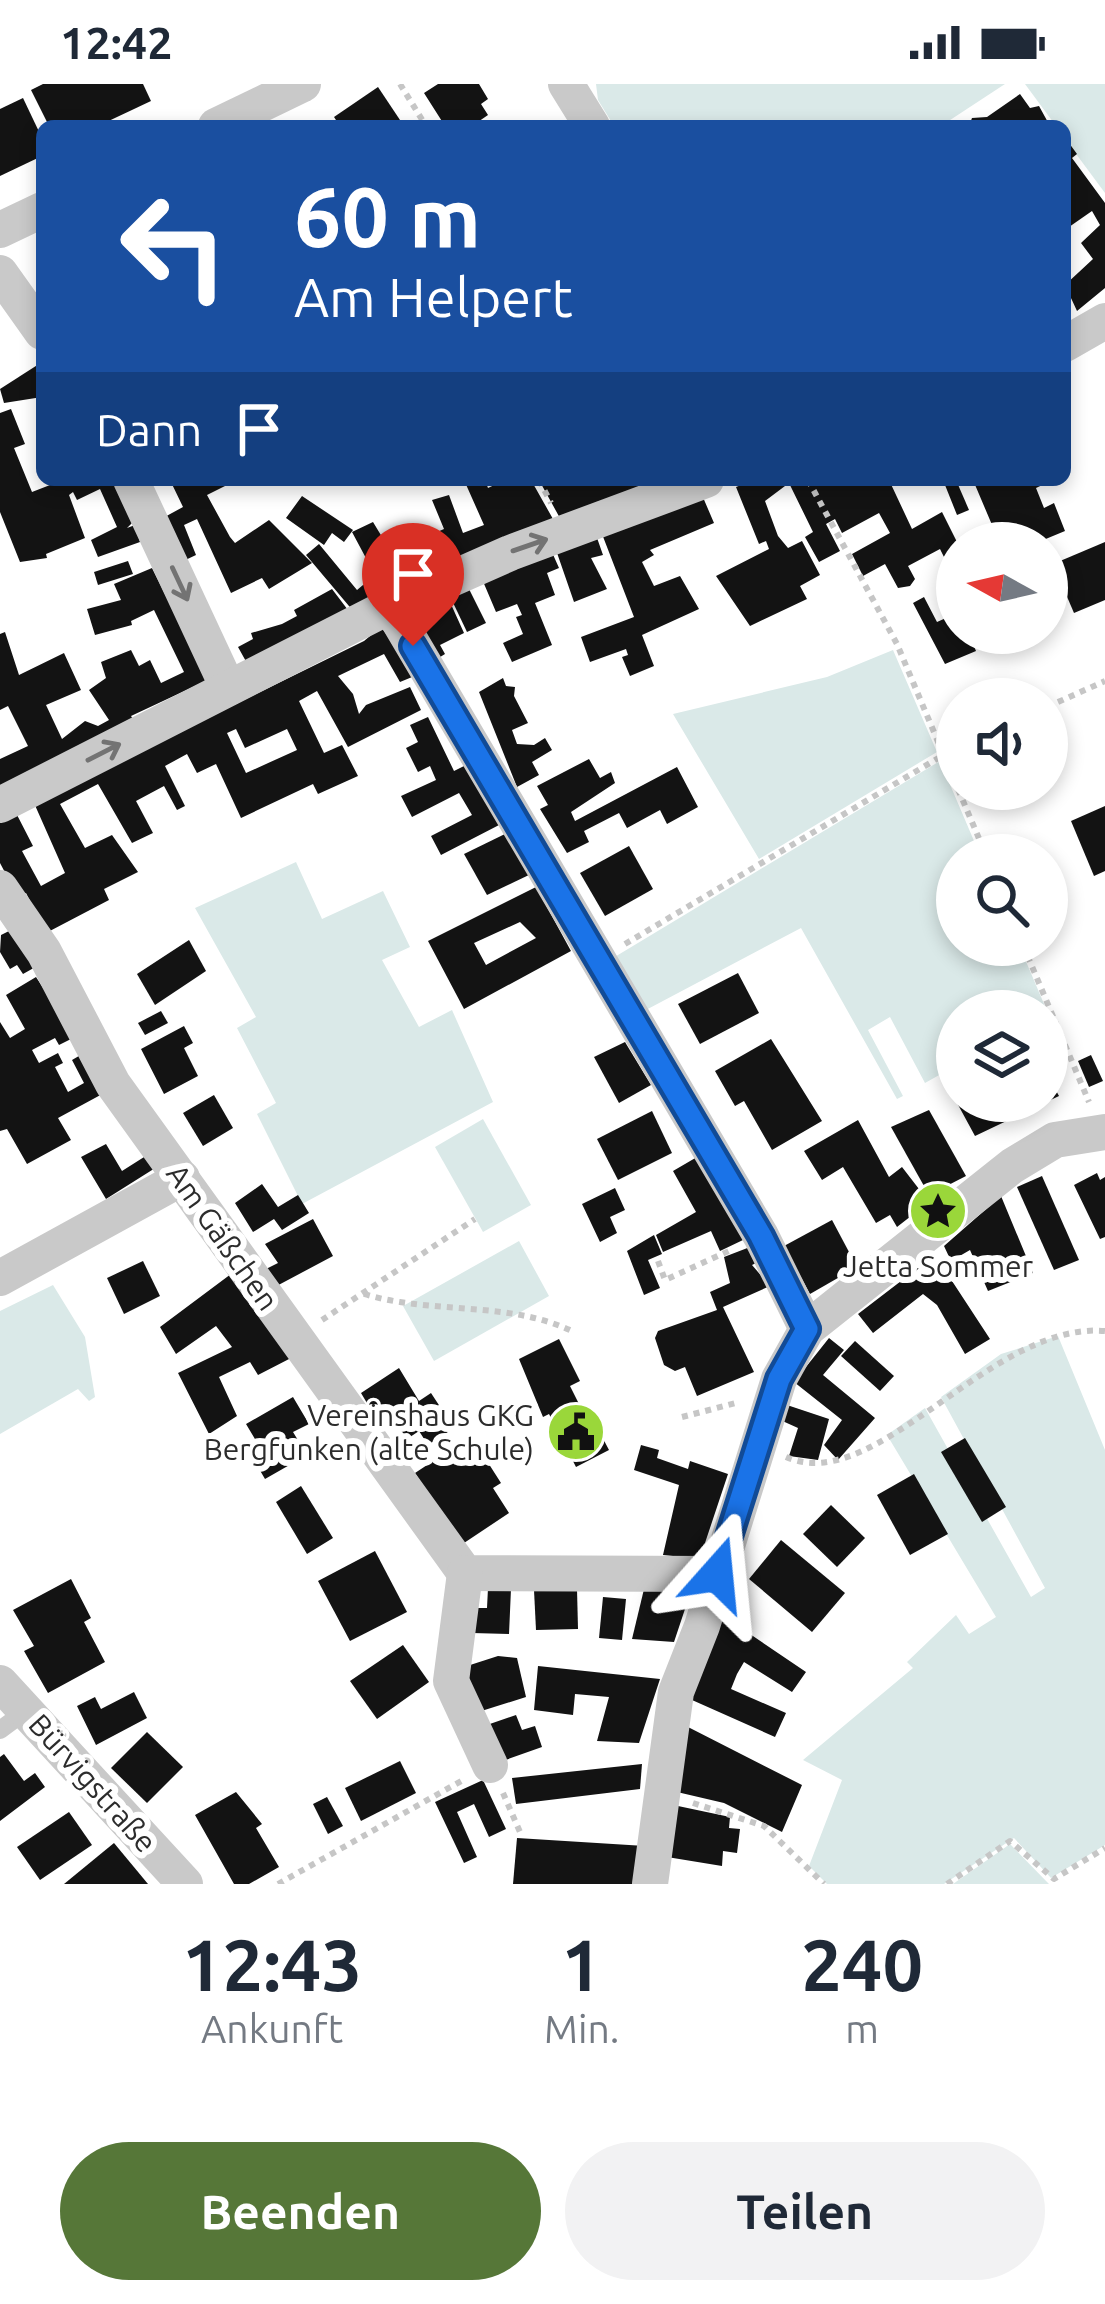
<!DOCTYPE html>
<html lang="de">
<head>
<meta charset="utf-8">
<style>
  :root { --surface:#fff; --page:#f2f2f3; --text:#1f2937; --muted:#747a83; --accent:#567738 }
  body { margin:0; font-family:Ubuntu,sans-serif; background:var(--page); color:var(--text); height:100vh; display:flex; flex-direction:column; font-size:45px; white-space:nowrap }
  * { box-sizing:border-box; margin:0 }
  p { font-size:39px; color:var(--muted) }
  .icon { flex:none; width:66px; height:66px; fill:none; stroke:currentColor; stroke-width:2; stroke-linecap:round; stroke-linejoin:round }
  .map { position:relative; height:1800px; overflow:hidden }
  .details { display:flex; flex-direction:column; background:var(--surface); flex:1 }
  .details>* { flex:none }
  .hud { position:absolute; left:36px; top:36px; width:1035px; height:366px; border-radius:18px; box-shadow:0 6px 18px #0003; background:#1a4fa0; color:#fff; overflow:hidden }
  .needle { width:78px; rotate:278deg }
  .buttons { position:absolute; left:936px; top:438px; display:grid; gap:24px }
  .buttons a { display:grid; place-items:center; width:132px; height:132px; border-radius:50%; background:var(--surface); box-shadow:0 6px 18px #0003; font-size:60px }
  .pin { position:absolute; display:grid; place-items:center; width:102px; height:102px; color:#fff; margin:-123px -51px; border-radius:50% 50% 50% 0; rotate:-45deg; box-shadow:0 0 12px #0007 }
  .pin .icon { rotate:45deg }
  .me { position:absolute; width:132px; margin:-66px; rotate:18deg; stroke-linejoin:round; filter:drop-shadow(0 0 9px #0008) }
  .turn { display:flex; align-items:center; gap:42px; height:252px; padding:0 60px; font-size:54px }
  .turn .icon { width:156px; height:156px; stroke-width:2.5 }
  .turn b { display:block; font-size:84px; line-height:102px }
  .then { display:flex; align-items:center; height:114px; padding:0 60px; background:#0003; gap:24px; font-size:45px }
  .eta { display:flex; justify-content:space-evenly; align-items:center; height:204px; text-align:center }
  .eta b { font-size:72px; font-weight:600; line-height:84px }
  .cta { display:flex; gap:24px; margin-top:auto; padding:24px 60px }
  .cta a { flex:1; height:138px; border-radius:72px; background:var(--accent); color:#fff; font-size:48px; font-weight:600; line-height:138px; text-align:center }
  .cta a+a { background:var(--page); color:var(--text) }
  .status { display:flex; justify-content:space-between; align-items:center; height:84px; padding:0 60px; background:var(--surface); direction:ltr }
  .status svg { height:33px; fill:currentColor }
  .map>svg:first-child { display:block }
  .green { fill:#dae9e8 }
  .building { fill:#131313; fill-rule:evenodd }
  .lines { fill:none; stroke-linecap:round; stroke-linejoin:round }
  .path { stroke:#c6c6c6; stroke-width:6; stroke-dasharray:6 6; stroke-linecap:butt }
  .service { stroke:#c9c9c9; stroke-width:18 }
  .minor { stroke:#c9c9c9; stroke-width:36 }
  .oneway { stroke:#737373 }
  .route-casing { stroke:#114b97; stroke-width:30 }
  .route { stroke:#1a73e8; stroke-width:21 }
  .labels { text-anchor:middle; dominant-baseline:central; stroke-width:12; stroke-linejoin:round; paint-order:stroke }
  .street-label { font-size:30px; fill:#2c2c2c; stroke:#fff }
  .poi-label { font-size:30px; fill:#2c2c2c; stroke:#fff }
</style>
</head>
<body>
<div class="status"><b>12:42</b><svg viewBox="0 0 49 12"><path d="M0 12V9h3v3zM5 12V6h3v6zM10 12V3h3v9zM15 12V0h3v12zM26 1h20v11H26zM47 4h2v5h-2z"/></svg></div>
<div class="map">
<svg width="1105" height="1800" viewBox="0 0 1105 1800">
  <rect width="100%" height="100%" fill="#fff"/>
  <g class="green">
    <path d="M596 0H1005L941 42H614L598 16Z"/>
    <path d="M1025 0H1105V109L1065 55V42H1056Z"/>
    <path d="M893 566 937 668 759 775 673 630 827 593Z"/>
    <path d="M940 677 980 771H957V861H1019L1047 927H957V981L925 999 890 933 868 946 903 1012 897 1015 801 844 644 927 613 874Z"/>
    <path d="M296 778 322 835 383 807 410 863 382 876 419 943 452 926 493 1018 302 1120 257 1030 276 1019 237 944 256 933 195 824Z"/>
    <path d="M483 1035 531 1121 483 1148 435 1063Z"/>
    <path d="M519 1157 549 1212 434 1277 403 1222Z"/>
    <path d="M53 1201 85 1253 95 1313 89 1317 78 1305 0 1350V1227Z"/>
    <path d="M1058 1252 1105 1366V1761L1051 1794 1014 1754 944 1800H827L809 1782 842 1696 803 1676 913 1584 907 1578 956 1531 969 1550 996 1533 887 1351 925 1324 1031 1513 1045 1504 941 1313 1001 1270Z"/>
    <path d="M1010 1760 1049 1800H953Z"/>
  </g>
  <g class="building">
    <path d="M43 0H143L151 17 98 42H49L31 6Z"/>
    <path d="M438 0H479L488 15 481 20 488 31 472 42H445L424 9Z"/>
    <path d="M378 3 404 42H340L334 33Z"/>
    <path d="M1020 10 1030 24 1039 22 1050 42H969L972 34 987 33Z"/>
    <path d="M23 14 42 54V72L0 92V25Z"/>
    <path d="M1069 59 1077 70 1072 74 1105 119V204L1077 227 1065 201 1093 175 1081 159 1100 141 1092 127 1069 143 1065 137V63Z"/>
    <path d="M39 280 42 313 4 319 0 305Z"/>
    <path d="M11 325 25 360 14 364 32 408 63 396H120L136 435 127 444 135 441 140 458 98 473 91 456 117 443 100 405 77 416 73 408 69 411 85 454 46 470 47 474 20 478 0 428V329Z"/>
    <path d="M170 396H237L207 411 230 453 235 459 269 436 312 479 269 505 262 494 231 509 197 435 184 441 196 471 179 479 161 435 183 423Z"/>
    <path d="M464 396H485L488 404 505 396H531L553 435 422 488 410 460 444 445 432 416 449 411 463 449 484 441Z"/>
    <path d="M539 396 570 400 657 396 561 436Z"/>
    <path d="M754 396H889L912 445 942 428 957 458V473L947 479 940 465 908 482 915 495 910 502 898 504 885 480 863 492 852 470 890 449 879 429 842 449 835 435 826 440 840 467 819 478 805 453 813 448 789 399 765 417 778 452 788 464 802 457 820 491 800 502 807 515 750 542 716 492 769 465 766 457 759 460 736 403Z"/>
    <path d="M943 396H956L969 426 957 431Z"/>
    <path d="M973 396H1053L1036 404 1044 424 1054 419 1065 447 1036 459H1029L1023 444 998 455Z"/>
    <path d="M702 411 714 439 650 466 654 471 642 478 654 502 680 492 699 525 642 551 654 582 630 592 622 573 628 571 626 565 590 578 581 553 634 533 602 450Z"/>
    <path d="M302 412 353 446 344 458 332 449 324 461 286 434Z"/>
    <path d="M373 438 408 496 354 528 306 471 319 460 357 506 375 491 352 448Z"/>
    <path d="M596 451 603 471 591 474 607 505 574 518 556 466Z"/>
    <path d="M1105 458V516L1074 529 1053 480Z"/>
    <path d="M551 466 559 484 547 489 555 511 535 519 552 561 512 578 503 559 523 550 516 533 522 531 517 520 496 528 482 495Z"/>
    <path d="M128 477 133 490 98 501 94 488Z"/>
    <path d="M152 484 208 596 131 632 135 638 0 709V675L28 662 8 622 0 626V550L5 548 19 591 64 569 81 606 46 621 62 655 85 637 98 642 109 636 89 606 106 594 101 578 131 566 139 582 150 576 161 599 184 588 154 526 131 537 132 541 95 551 87 525 121 516 114 500Z"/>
    <path d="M465 497 486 539 467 548 447 506Z"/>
    <path d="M332 505 351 530 248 581 238 563 253 555 251 549 282 540 297 532 294 526Z"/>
    <path d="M445 507 464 549 440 561 445 570 432 578 406 531Z"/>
    <path d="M924 513 937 538 957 529V549H984L971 555 976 567 945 580 913 519Z"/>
    <path d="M381 543 417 591 400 598 384 570 338 592 353 610 359 630 366 621 410 603 421 626 348 663 317 607 299 617 324 669 342 661 358 692 318 710 313 700 241 734 216 680 197 689 187 670 165 682 185 722 177 726 164 702 136 717 153 749 132 759 98 700 60 720 85 764 112 751 138 788 104 805 109 816 46 849 26 809 18 813 0 779V735L15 727 33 762 22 767 41 802 65 789 34 719 364 557ZM236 645 245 664 287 645 297 666 246 689 227 649Z"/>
    <path d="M503 594 506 602 515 603 514 612 528 639 512 646 517 660 534 661 545 654 552 666 532 678 539 691 517 703 479 608Z"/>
    <path d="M428 633 454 687 468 680 501 740 441 771 431 752 472 731 459 709 412 733 401 712 436 696 430 682 418 688 406 664 418 658 410 641Z"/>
    <path d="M589 675 600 694 611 688 615 699 571 728 575 737 677 683 698 723 667 740 660 726 627 744 619 729 584 747 589 758 567 769 540 725 548 721 537 702Z"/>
    <path d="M1105 722V787L1094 792 1071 737Z"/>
    <path d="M507 749 531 790 487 811 464 770Z"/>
    <path d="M629 762 653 805 605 832 580 789Z"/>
    <path d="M536 803 571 867 464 925 428 857ZM520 838 536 854 486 881 474 859Z"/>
    <path d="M15 844 39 881 23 890 17 881 10 885 0 868 1 851Z"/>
    <path d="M189 856 206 887 155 921 137 890Z"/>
    <path d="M738 889 759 929 700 960 678 920Z"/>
    <path d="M36 893 75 953 59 961 55 954 32 966 39 979 58 969 63 979 55 983 68 1008 84 999 72 976 84 969 106 1008 58 1034 71 1056 27 1080 7 1045 0 1047V938L10 954 25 945 6 911Z"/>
    <path d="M161 927 168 939 145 951 138 939Z"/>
    <path d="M184 942 193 959 184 964 198 992 164 1010 141 965Z"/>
    <path d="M771 955 822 1037 772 1066 744 1017 735 1022 715 987Z"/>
    <path d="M625 958 651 1001 619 1019 594 973Z"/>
    <path d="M1091 971 1103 997 1089 1003 1078 977Z"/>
    <path d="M1047 990 1059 1012 975 1052 956 1017H1047Z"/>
    <path d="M214 1011 233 1044 203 1062 183 1029Z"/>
    <path d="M929 1026 966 1092 929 1111 891 1043Z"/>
    <path d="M652 1027 672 1069 618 1096 597 1055Z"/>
    <path d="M858 1036 889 1093 902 1083 929 1118 897 1143 890 1131 876 1139 843 1083 822 1096 804 1067Z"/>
    <path d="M106 1060 122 1087 152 1068 160 1081 106 1115 81 1073Z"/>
    <path d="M697 1073 743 1156 720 1167 711 1147 663 1168 656 1151 696 1128 673 1087Z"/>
    <path d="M1097 1089 1100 1096 1105 1093V1153L1100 1155 1074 1101Z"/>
    <path d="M1042 1092 1079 1176 1054 1186 1017 1103Z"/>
    <path d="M262 1100 278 1123 298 1111 309 1129 282 1146 274 1135 253 1148 235 1119Z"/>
    <path d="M615 1104 625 1126 610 1133 617 1149 600 1158 582 1120Z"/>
    <path d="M1001 1112 1033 1189 988 1207 970 1166 951 1177 944 1162Z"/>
    <path d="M313 1135 333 1172 271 1205 262 1187 278 1179 265 1160Z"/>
    <path d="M832 1136 857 1183 810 1210 784 1162Z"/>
    <path d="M654 1151 662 1170 648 1176 660 1204 644 1211 627 1167Z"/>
    <path d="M750 1163 758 1178 752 1181 770 1202 723 1223 754 1288 697 1312 685 1283 675 1287 664 1281 655 1254 658 1247 717 1226 710 1208 730 1199 724 1173Z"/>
    <path d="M935 1171 990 1255 965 1270 937 1221 923 1210 873 1249 858 1230Z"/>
    <path d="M143 1177 160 1212 124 1230 107 1194Z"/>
    <path d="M231 1190 291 1274 258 1291 250 1278 219 1293 237 1332 209 1350 178 1289 232 1263 216 1242 176 1270 160 1243Z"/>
    <path d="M829 1254 844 1266 823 1291 875 1334 838 1376 824 1361 842 1336 794 1298Z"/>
    <path d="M559 1255 580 1297 570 1302 594 1350 599 1347 609 1366 576 1383 549 1330 543 1333 519 1275Z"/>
    <path d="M855 1257 894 1292 880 1307 841 1272Z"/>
    <path d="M399 1284 419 1317 431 1309 454 1344 428 1361 419 1347 404 1357 391 1336 380 1341 361 1309Z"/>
    <path d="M293 1313 309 1340 293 1348 307 1371 265 1395 251 1371 261 1365 246 1340Z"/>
    <path d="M787 1321 829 1335 818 1376 789 1372 798 1344 778 1335Z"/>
    <path d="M471 1352 501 1399 493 1404 509 1429 461 1461 415 1389Z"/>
    <path d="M965 1354 1006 1423 982 1438 941 1368Z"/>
    <path d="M641 1361 659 1366 657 1374 688 1385 690 1377 728 1390 705 1459 693 1474 663 1471 679 1401 634 1386Z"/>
    <path d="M914 1390 948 1450 910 1471 877 1411Z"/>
    <path d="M301 1402 333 1454 307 1470 276 1418Z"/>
    <path d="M831 1421 865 1454 837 1483 803 1450Z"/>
    <path d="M781 1456 845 1509 812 1548 749 1495Z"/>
    <path d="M375 1467 407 1528 350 1557 318 1497Z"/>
    <path d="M71 1495 91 1534 84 1538 105 1578 48 1609 24 1567 34 1562 13 1526Z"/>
    <path d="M678 1500 688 1516 674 1558 632 1555 645 1501Z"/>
    <path d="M488 1504 511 1505 509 1550 472 1549 473 1524H487Z"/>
    <path d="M577 1505 578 1545 536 1546 534 1506Z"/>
    <path d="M603 1513 626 1515 622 1556 599 1554Z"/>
    <path d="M722 1531 806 1588 792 1608 744 1578 737 1590 731 1605 786 1629 775 1653 683 1612Z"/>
    <path d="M403 1561 429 1598 377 1635 350 1597Z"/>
    <path d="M498 1572 517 1574 526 1613 475 1629 467 1582Z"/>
    <path d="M538 1582 660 1595 639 1659 597 1657 609 1613 575 1610 573 1631 534 1626Z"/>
    <path d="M134 1608 147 1634 96 1661 77 1622 95 1613 101 1625Z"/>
    <path d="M516 1631 522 1646 535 1642 542 1663 497 1679 484 1642Z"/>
    <path d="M688 1643 802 1701 782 1748 724 1719 677 1708Z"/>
    <path d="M147 1648 183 1683 147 1719 111 1684Z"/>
    <path d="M4 1670 24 1697 35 1689 45 1703 0 1737V1673Z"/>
    <path d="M400 1677 416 1709 361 1737 345 1704Z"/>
    <path d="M642 1680 640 1705 516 1720 512 1694Z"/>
    <path d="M483 1696 506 1745 489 1753 474 1720 457 1728 477 1773 464 1779 435 1718Z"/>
    <path d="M236 1708 262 1740 256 1744 279 1783 249 1800H234L195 1731Z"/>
    <path d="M327 1713 343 1742 328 1750 313 1720Z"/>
    <path d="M678 1722 730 1733 729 1744 740 1745 737 1769 723 1767 722 1782 667 1773Z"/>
    <path d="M69 1728 92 1761 40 1796 17 1763Z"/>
    <path d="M517 1754 645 1762 639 1800H513Z"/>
    <path d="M114 1759 148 1800H64Z"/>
  </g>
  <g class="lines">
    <g class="path">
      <path d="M400 0 426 42"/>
      <path d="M539 396 551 419"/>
      <path d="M808 396 897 560 957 703"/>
      <path d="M1047 623 1105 597"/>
      <path d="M958 705 986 771"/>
      <path d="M625 860 957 663"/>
      <path d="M1023 861 1089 1018"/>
      <path d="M658 1177 665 1196 731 1166"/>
      <path d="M364 1210C433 1231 508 1216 574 1248"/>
      <path d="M322 1236 475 1135"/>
      <path d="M682 1333 736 1319"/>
      <path d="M786 1373C877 1413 990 1237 1105 1247"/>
      <path d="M503 1709 520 1748"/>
      <path d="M693 1719 764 1742 824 1800"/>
      <path d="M278 1800 463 1696"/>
      <path d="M947 1800 1010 1757 1054 1795 1105 1764"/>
    </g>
    <path class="service" d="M0 1646 27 1626"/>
    <g class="minor">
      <path d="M566 0 592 42"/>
      <path d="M216 42 303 0"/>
      <path d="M0 146 42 126"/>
      <path d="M0 189 42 248"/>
      <path d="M1065 260 1105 237"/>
      <path d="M131 396 228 604"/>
      <path d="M390 522 761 1152 807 1245"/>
      <path d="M0 721 390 522 510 469 706 396"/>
      <path d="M0 804 44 868 113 1000 465 1489 717 1490"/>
      <path d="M0 1194 182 1094"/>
      <path d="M465 1489 451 1597 490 1681"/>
      <path d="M0 1599 185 1800"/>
      <path d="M650 1800 676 1608 702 1542 779 1295 807 1245 1012 1082 1055 1056 1105 1048"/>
    </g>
  </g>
  <defs><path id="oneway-shaft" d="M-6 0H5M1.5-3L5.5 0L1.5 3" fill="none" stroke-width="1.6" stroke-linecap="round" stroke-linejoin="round" transform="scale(3)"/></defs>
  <g class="oneway">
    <use href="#oneway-shaft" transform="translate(530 461) rotate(-19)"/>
    <use href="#oneway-shaft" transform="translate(180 500) rotate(65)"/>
    <use href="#oneway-shaft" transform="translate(104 668) rotate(-27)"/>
  </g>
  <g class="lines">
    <g class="route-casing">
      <path id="route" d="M413 562 761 1152 807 1245 779 1295 717 1490"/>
    </g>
    <use href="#route" class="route"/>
  </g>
  <defs>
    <g id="sight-disc" transform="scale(3)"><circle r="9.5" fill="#9ad73a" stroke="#fff"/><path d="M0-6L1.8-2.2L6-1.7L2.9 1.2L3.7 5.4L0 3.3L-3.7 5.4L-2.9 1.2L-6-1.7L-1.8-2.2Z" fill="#111"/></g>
    <g id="civic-disc" transform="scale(3)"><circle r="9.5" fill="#9ad73a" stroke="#fff"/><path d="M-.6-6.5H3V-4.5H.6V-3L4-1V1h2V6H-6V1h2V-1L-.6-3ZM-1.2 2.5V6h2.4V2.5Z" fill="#111"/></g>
  </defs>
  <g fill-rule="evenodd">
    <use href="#sight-disc" x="938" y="1127"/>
    <use href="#civic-disc" x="576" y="1348"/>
  </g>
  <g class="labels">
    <g class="street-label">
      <text transform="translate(223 1153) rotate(55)">Am Gäßchen</text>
      <text transform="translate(93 1699) rotate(48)">Bürvigstraße</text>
    </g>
    <g class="poi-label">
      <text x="938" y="1182">Jetta Sommer</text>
      <text x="534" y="1331" text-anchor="end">Vereinshaus GKG<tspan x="534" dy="34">Bergfunken (alte Schule)</tspan></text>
    </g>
  </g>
</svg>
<div class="buttons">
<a><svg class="needle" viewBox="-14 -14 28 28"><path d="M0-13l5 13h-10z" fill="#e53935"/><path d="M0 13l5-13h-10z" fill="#747a83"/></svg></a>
<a><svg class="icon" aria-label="sound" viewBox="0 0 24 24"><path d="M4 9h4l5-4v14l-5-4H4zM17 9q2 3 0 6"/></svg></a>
<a><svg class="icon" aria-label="search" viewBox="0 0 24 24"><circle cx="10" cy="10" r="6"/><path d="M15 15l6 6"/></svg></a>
<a><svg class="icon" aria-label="layers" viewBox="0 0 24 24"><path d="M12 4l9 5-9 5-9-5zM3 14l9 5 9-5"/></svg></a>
</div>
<div class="pin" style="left:413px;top:562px;background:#d93025"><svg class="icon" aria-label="arrive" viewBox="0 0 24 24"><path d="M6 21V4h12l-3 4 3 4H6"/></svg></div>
<svg class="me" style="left:717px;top:1490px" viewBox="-20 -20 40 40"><path d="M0-17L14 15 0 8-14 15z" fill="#1a73e8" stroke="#fff" stroke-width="4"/></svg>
<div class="hud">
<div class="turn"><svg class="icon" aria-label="left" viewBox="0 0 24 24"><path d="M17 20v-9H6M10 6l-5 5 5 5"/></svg><div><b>60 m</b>Am Helpert</div></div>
<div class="then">Dann<svg class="icon" aria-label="arrive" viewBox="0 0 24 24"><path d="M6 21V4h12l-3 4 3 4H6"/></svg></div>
</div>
</div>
<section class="details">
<div class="eta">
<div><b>12:43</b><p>Ankunft</p></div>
<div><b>1</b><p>Min.</p></div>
<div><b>240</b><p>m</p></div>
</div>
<div class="cta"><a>Beenden</a><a>Teilen</a></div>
</section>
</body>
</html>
